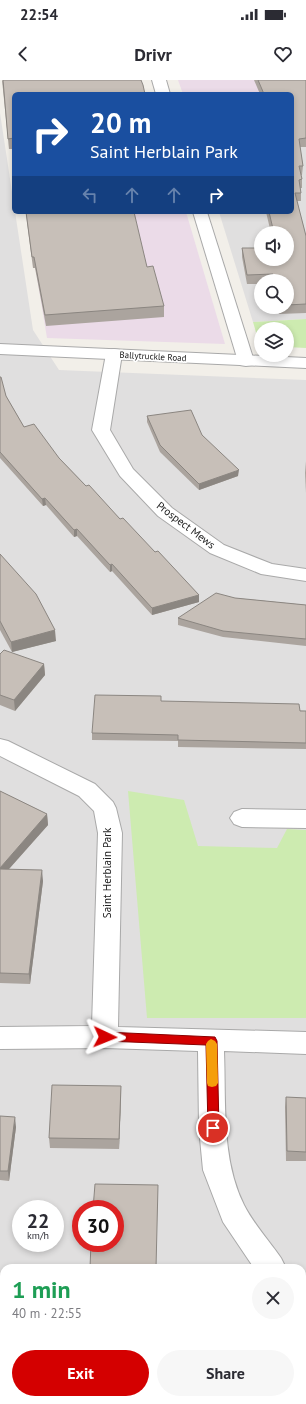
<!DOCTYPE html>
<html lang="en">
<head>
<meta charset="utf-8">
<style>
  :root { --surface:#fff; --page:#f7f7f7; --text:#2b2b33; --muted:#7c7c81; --accent:#d40000 }
  body { margin:0; font-family:"PT Sans",sans-serif; background:var(--page); color:var(--text); height:100vh; display:flex; flex-direction:column; font-size:15px; white-space:nowrap }
  * { box-sizing:border-box; margin:0 }
  p { font-size:13px; color:var(--muted) }
  .icon { flex:none; width:22px; height:22px; fill:none; stroke:currentColor; stroke-width:2; stroke-linecap:round; stroke-linejoin:round }
  .map { position:relative; flex:1; overflow:hidden }
  .drawer { position:absolute; left:0px; top:1184px; width:306px; height:140px; display:flex; flex-direction:column; background:var(--surface); border-radius:12px 12px 0 0; box-shadow:0 2px 6px #0003 }
  .drawer>* { flex:none }
  .banner { position:absolute; left:12px; top:12px; width:282px; height:122px; border-radius:6px; box-shadow:0 2px 6px #0003; background:#1a4fa0; color:#fff; overflow:hidden }
  .buttons { position:absolute; left:254px; top:146px; display:grid; gap:8px }
  .buttons a { display:grid; place-items:center; width:40px; height:40px; border-radius:50%; background:var(--surface); box-shadow:0 2px 6px #0003; font-size:20px }
  .speed { position:absolute; left:12px; top:1120px; display:flex; gap:8px; font-size:20px; font-weight:700; text-align:center }
  .speed>* { display:grid; place-content:center; width:52px; height:52px; border-radius:50%; background:var(--surface); box-shadow:0 2px 6px #0003; line-height:1 }
  .speed small { font-size:10px; font-weight:400 }
  .speed .limit { border:6px solid #d22; background:#fff; color:#111 }
  .pin { position:absolute; display:grid; place-items:center; width:34px; height:34px; color:#fff; margin:-17px; border:2px solid #fff; border-radius:50%; box-shadow:0 1px 4px #0007 }
  .me { position:absolute; width:44px; margin:-22px; rotate:92deg; stroke-linejoin:round; filter:drop-shadow(0 0 3px #0008) }
  .turn { display:flex; align-items:center; gap:14px; height:84px; padding:0 12px; font-size:18px }
  .turn .icon { width:52px; height:52px; stroke-width:2.5 }
  .turn b { display:block; font-size:28px; line-height:34px }
  .lanes { display:flex; align-items:center; height:38px; padding:0 12px; background:#0003; justify-content:center; gap:20px; direction:ltr }
  .lanes .off { opacity:.35 }
  .round { display:grid; place-items:center; flex:none; width:42px; height:42px; border-radius:21px; background:var(--page) }
  .head { display:flex; align-items:center; justify-content:space-between; height:68px; padding:0 12px }
  h1 { font-size:24px; font-weight:700; line-height:30px; color:#1e9e55 }
  .primary-button { display:flex; gap:8px; margin-top:auto; padding:8px 12px }
  .primary-button a { flex:1; height:46px; border-radius:24px; background:var(--accent); color:#fff; font-size:16px; font-weight:700; line-height:46px; text-align:center }
  .primary-button a+a { background:var(--page); color:var(--text) }
  .status { display:flex; justify-content:space-between; align-items:center; height:28px; padding:0 20px; background:var(--surface); direction:ltr }
  .status svg { height:11px; fill:currentColor }
  header { display:flex; justify-content:space-between; align-items:center; height:52px; padding:0 12px; background:var(--surface); font-size:18px; font-weight:700 }
  .map>svg:first-child { display:block }
  .residential { fill:#e0dfdf; fill-rule:evenodd }
  .industrial { fill:#ebdbe8 }
  .grass { fill:#cdebb0 }
  .lines { fill:none; stroke-linecap:round; stroke-linejoin:round }
  .minor-casing { stroke:#a9a9a9; stroke-width:2 }
  .tertiary-casing { stroke:#a9a9a9; stroke-width:2 }
  .minor { fill:#fff; fill-rule:evenodd }
  .tertiary { fill:#fff; fill-rule:evenodd }
  .wall { fill:#aba49e }
  .shaded-wall { fill:#8b8681 }
  .building { fill:#c7bfb8; stroke:#8b8681 }
  .route { fill:#d40000; stroke:#8a0000 }
  .slow { fill:#f59e0b }
  .labels { text-anchor:middle; dominant-baseline:central; stroke-width:3.5; stroke-linejoin:round; paint-order:stroke }
  .far-street-label { font-size:9px; fill:#222; stroke:#fff }
  .street-label { font-size:11px; fill:#222; stroke:#fff }
</style>
</head>
<body>
<div class="status"><b>22:54</b><svg viewBox="0 0 49 12"><path d="M0 12V9h3v3zM5 12V6h3v6zM10 12V3h3v9zM15 12V0h3v12zM26 1h20v11H26zM47 4h2v5h-2z"/></svg></div>
<header><svg class="icon" aria-label="back" viewBox="0 0 24 24"><path d="M15 5l-7 7 7 7"/></svg>Drivr<svg class="icon" aria-label="heart" viewBox="0 0 24 24"><path d="M12 20l-8-8c-3-5 5-10 8-4 3-6 11-1 8 4z"/></svg></header>
<div class="map">
<svg width="306" height="1324" viewBox="0 0 306 1324">
  <rect width="100%" height="100%" fill="#f2efe9"/>
  <g class="residential">
    <path d="M306 26V239L253 242 219 132H292V27ZM261 153H287V179H261ZM261 201H287V227H261Z"/>
    <path d="M0 33 33 250 59 290 306 300V1324H0ZM21 1129H55V1163H21ZM81 1129H115V1163H81ZM4 1188H302V1320H4Z"/>
  </g>
  <g class="industrial">
    <path d="M178 0H306L292 14H183Z"/>
    <path d="M26 132H186L225 264 47 258Z"/>
  </g>
  <g class="grass">
    <path d="M306 239V268L287 267V249H261L260 266 253 242Z"/>
    <path d="M128 711 184 720 198 766 277 768 287 749 306 750V938H147Z"/>
  </g>
  <g class="lines">
    <g class="minor-casing">
      <g id="minor">
        <path d="M152 0H166L170 14H156Z"/>
        <path d="M193 132H207L254 281 252 285 246 286 240 285 238 281Z"/>
        <path d="M114 269 120 270 122 274 110 350 133 389 172 428 224 465 272 484 306 489V501L261 494 210 473 158 436 120 396 92 350 106 274 108 270Z"/>
        <path d="M0 659 8 661 95 704 113 722 116 728 122 753 118 947 306 952V974L224 971C226 1022 221 1079 244 1125 253 1143 270 1162 281 1178L286 1188H254L223 1142 203 1090 199 1048 198 971 105 968 0 969V947L92 946 98 753 94 731 79 716 0 676Z"/>
        <path d="M242 729 306 730V748L242 747 234 744 230 738 234 732Z"/>
        <path d="M302 1209 306 1211V1241L302 1240Z"/>
      </g>
    </g>
    <g class="tertiary-casing">
      <path id="tertiary" d="M0 264 306 278V288L0 274Z"/>
    </g>
    <use href="#minor" class="minor"/>
    <use href="#tertiary" class="tertiary"/>
  </g>
  <g class="wall">
    <path d="M2 0 14 14V69H9Z"/>
    <path d="M254 0H306V67H300L303 86 302 95H301L302 99V108H300L301 113V121H297L306 156V233L279 234 277 227H287V201H261V204H247L242 177V168L287 179V153H271L266 132H292V14H260Z"/>
    <path d="M26 132 147 187 164 226V237L46 246 35 188H33L27 142Z"/>
    <path d="M0 297 6 316 24 347 59 378 86 406 199 515V522L152 535 112 491 110 492 77 456 74 457 46 425 43 426 0 378Z"/>
    <path d="M147 336 202 355 238 396 199 410 160 372 147 342Z"/>
    <path d="M306 381V413L305 393Z"/>
    <path d="M0 474 56 561 12 572 0 550Z"/>
    <path d="M235 518 306 525V566L223 557 178 545V538Z"/>
    <path d="M0 574 44 584 45 595 15 631 0 625Z"/>
    <path d="M161 621 306 631V669L178 667V661L92 660V653Z"/>
    <path d="M0 711 47 734 48 745 9 789 43 801 30 904 0 903Z"/>
    <path d="M121 1006V1016L119 1069 50 1068 49 1058Z"/>
    <path d="M286 1017 306 1018V1081H286L285 1027Z"/>
    <path d="M0 1036 16 1047 9 1101 0 1100Z"/>
    <path d="M157 1320 228 1323V1324H157Z"/>
  </g>
  <g class="shaded-wall">
    <path d="M239 390 238 396 199 410V404Z"/>
    <path d="M45 418 46 425 43 426 42 419Z"/>
    <path d="M77 449V456L74 457V450Z"/>
    <path d="M112 484V491L110 492V485Z"/>
    <path d="M199 515V522L152 535V528Z"/>
    <path d="M55 550 56 561 12 572 11 562Z"/>
    <path d="M44 584 45 595 15 631 14 620Z"/>
    <path d="M47 734 48 745 0 799V788Z"/>
    <path d="M42 790 43 801 30 904 29 894Z"/>
    <path d="M121 1006V1016L119 1069V1059Z"/>
    <path d="M15 1037 16 1047 9 1101 8 1091Z"/>
  </g>
  <g class="building">
    <path d="M3 0H141L143 5 145 14H14V58L8 59Z"/>
    <path d="M258 0H306V58L299 59 303 86H299L302 99 299 100 301 113H295L306 156V224L287 225V201H274L273 194 247 195 242 168H261V179H287V153H274L269 132H292V14H264Z"/>
    <path d="M26 132H134L147 187 153 186 164 226 45 235 34 177H32Z"/>
    <path d="M0 297H1L6 316 24 347 34 344 59 378 86 406 89 405 120 439 123 438 155 472 158 471 199 515 152 528 112 484 110 485 77 449 74 450 45 418 42 419 0 372Z"/>
    <path d="M191 330 202 355 239 390 199 404 160 365 147 336Z"/>
    <path d="M0 474 36 514 55 550 11 562 0 541Z"/>
    <path d="M216 513 235 518 306 525V559L223 551 178 538Z"/>
    <path d="M4 570 44 584 14 620 0 615V574Z"/>
    <path d="M95 615 161 616V621L299 624 300 631H306V663L178 660V655L92 653Z"/>
    <path d="M0 711 47 734 0 788Z"/>
    <path d="M0 789 42 790 29 894 0 893Z"/>
    <path d="M52 1005 121 1006 119 1059 49 1058Z"/>
    <path d="M286 1017 306 1018V1072L287 1071Z"/>
    <path d="M0 1036 15 1037 8 1091H0Z"/>
    <path d="M95 1104 158 1105 156 1188H90L91 1163H115V1129H93Z"/>
    <path d="M157 1320H228V1323L157 1322Z"/>
    <path d="M288 1320H295L299 1324H284Z"/>
  </g>
  <path class="route" d="M105 952 215 957 217 961 219 1048 217 1051 213 1053 209 1051 208 1048 206 965 105 961 101 960 99 957 101 953Z"/>
  <path class="slow" d="M211 959 215 961 217 964 218 1003 216 1006 212 1007 208 1006 207 1003 206 964 208 961Z"/>
  <g class="labels">
    <g class="far-street-label">
      <text transform="translate(153 276) rotate(3)">Ballytruckle Road</text>
    </g>
    <g class="street-label">
      <text transform="translate(186 445) rotate(37)">Prospect Mews</text>
      <text transform="translate(107 793) rotate(-90)">Saint Herblain Park</text>
    </g>
  </g>
</svg>
<div class="buttons">
<a><svg class="icon" aria-label="sound" viewBox="0 0 24 24"><path d="M4 9h4l5-4v14l-5-4H4zM17 9q2 3 0 6"/></svg></a>
<a><svg class="icon" aria-label="search" viewBox="0 0 24 24"><circle cx="10" cy="10" r="6"/><path d="M15 15l6 6"/></svg></a>
<a><svg class="icon" aria-label="layers" viewBox="0 0 24 24"><path d="M12 4l9 5-9 5-9-5zM3 14l9 5 9-5"/></svg></a>
</div>
<div class="speed"><div>22<small>km/h</small></div><div class="limit">30</div></div>
<div class="pin" style="left:213px;top:1048px;background:#d93025"><svg class="icon" aria-label="arrive" viewBox="0 0 24 24"><path d="M6 21V4h12l-3 4 3 4H6"/></svg></div>
<svg class="me" style="left:105px;top:957px" viewBox="-20 -20 40 40"><path d="M0-17L14 15 0 8-14 15z" fill="#d40000" stroke="#fff" stroke-width="4"/></svg>
<div class="banner">
<div class="turn"><svg class="icon" aria-label="right" viewBox="0 0 24 24"><path d="M7 20v-9h11M14 6l5 5-5 5"/></svg><div><b>20 m</b>Saint Herblain Park</div></div>
<div class="lanes"><svg class="icon off" aria-label="left" viewBox="0 0 24 24"><path d="M17 20v-9H6M10 6l-5 5 5 5"/></svg><svg class="icon off" aria-label="ahead" viewBox="0 0 24 24"><path d="M12 20V5M6 11l6-6 6 6"/></svg><svg class="icon off" aria-label="ahead" viewBox="0 0 24 24"><path d="M12 20V5M6 11l6-6 6 6"/></svg><svg class="icon" aria-label="right" viewBox="0 0 24 24"><path d="M7 20v-9h11M14 6l5 5-5 5"/></svg></div>
</div>
<section class="drawer">
<div class="head"><div><h1>1 min</h1><p>40 m · 22:55</p></div><a class="round"><svg class="icon" aria-label="close" viewBox="0 0 24 24"><path d="M6 6l12 12M18 6L6 18"/></svg></a></div>
<div class="primary-button"><a>Exit</a><a>Share</a></div>
</section>
</div>
</body>
</html>
